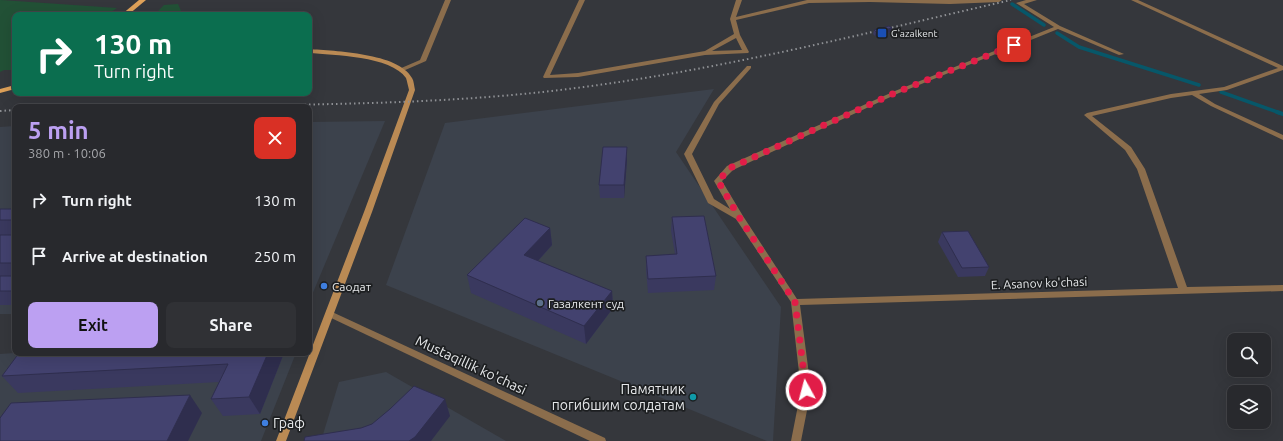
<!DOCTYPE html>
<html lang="en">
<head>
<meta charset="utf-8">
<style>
  :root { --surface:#28292d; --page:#303135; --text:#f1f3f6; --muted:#a5a6aa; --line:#444549; --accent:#bca0f2 }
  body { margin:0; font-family:Ubuntu,sans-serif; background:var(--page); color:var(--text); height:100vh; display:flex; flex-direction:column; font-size:15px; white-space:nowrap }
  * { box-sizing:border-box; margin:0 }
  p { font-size:13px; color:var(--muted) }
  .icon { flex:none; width:22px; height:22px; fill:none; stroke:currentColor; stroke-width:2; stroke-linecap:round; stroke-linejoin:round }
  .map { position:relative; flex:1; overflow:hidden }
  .panel { position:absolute; left:12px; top:104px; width:300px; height:252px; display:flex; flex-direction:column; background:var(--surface); border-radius:8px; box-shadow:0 4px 16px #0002,0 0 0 1px var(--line) }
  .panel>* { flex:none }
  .hud { position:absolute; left:12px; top:12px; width:300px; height:84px; border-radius:8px; box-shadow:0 4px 16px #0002,0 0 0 1px var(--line); background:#0b6e4f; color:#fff; overflow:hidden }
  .buttons { position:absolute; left:1227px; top:333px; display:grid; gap:8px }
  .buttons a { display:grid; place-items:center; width:44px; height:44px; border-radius:8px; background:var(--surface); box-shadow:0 4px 16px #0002,0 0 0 1px var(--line); font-size:20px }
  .pin { position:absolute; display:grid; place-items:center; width:34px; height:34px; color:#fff; margin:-17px; border-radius:8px; box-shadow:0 2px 6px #0006 }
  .me { position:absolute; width:44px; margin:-22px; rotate:353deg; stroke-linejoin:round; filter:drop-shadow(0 0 3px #0008) }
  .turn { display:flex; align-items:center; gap:14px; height:84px; padding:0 16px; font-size:18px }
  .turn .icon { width:52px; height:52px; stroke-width:2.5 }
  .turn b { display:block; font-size:28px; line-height:34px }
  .round { display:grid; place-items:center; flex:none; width:42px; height:42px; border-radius:8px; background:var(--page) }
  .head { display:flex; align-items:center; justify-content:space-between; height:68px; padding:0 16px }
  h1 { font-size:24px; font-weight:700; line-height:30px; color:var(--accent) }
  .primary-button { display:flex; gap:8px; margin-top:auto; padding:8px 16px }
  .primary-button a { flex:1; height:46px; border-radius:8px; background:var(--accent); color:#111; font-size:16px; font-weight:700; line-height:46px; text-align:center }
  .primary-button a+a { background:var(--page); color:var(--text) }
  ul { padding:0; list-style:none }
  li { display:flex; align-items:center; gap:12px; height:56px; padding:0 16px }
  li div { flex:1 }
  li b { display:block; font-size:15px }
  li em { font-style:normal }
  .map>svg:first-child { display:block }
  .built { fill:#3c424c }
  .green { fill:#225136 }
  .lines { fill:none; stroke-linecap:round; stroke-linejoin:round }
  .stream-far1 { stroke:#075769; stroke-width:3.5 }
  .stream { stroke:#075769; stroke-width:4 }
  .minor { fill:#8b6d4c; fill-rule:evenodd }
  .secondary { fill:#ba8a54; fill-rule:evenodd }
  .primary { fill:#dea159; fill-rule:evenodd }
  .rail { stroke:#8f9195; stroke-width:2; stroke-dasharray:1.5 3; stroke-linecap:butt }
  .wall { fill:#3a395f }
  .shaded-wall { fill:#2f2e4e }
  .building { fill:#43426f; stroke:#2f2e4e }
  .route { stroke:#e11d48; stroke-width:7; stroke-dasharray:0 12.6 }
  .transit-dot { fill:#1a4fb4; stroke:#1d1f21; stroke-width:1.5 }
  .shop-dot { fill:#3f7fe0; stroke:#1d1f21; stroke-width:1.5 }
  .service-dot { fill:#5c6f8a; stroke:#1d1f21; stroke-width:1.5 }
  .culture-dot { fill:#0f9aa8; stroke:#1d1f21; stroke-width:1.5 }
  .labels { text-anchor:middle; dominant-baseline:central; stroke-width:3.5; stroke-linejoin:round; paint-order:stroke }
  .far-poi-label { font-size:10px; fill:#e5e7e9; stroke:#1d1f21; text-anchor:start }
  .street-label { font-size:12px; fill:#e5e7e9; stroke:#1d1f21 }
  .poi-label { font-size:12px; fill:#e5e7e9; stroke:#1d1f21; text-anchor:start }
  .near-street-label { font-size:14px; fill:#e5e7e9; stroke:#1d1f21 }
  .near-poi-label { font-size:14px; fill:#e5e7e9; stroke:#1d1f21; text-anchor:end }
</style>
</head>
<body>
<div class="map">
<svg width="1283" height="441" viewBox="0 0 1283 441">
  <rect width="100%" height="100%" fill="#35373c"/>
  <g class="built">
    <path d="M714 89 676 152 781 307 773 441H767L386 285 445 123Z"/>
    <path d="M385 121 309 302V122Z"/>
    <path d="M15 126V314H0V127Z"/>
    <path d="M15 353H296L261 441H0V354Z"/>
    <path d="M386 372 506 441H321L339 382Z"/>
  </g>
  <g class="green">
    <path d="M0 0H1L117 8 107 15H15V70H4L0 72Z"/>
    <path d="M178 4 182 13 193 15H154L164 5Z"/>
  </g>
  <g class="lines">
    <g class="stream-far1">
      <path d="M1012 4 1044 25"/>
      <path d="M1057 33 1079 47 1199 85"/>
      <path d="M1221 92 1280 113"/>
    </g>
    <path class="stream" d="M1277 112 1283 114"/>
    <g class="minor">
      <path d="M445 0H451L426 61 403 71H399V69L420 60Z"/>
      <path d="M579 0H585L550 75 578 73 705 51 734 34 730 19 736 0H742L736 17 807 0H1002L999 2 950 4 870 2 809 3 736 20 740 35 749 52 748 53 705 55 578 77 544 78 543 77ZM736 38 742 50 712 51Z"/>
      <path d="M1026 0H1037L1024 4 1060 26 1124 54 1119 55 1058 29 899 93 733 170 722 181 743 216 797 299 1178 288 1137 169 1125 150 1084 115 1087 113 1171 94 1224 87 1278 68 1131 0H1138L1283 66V70L1227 90 1199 94 1215 104 1283 135V140L1211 106 1192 95 1171 98 1092 116 1131 147 1145 169 1187 287 1283 285V291L800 305 811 390 801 441H791L801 390 791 302 736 219 708 203 684 154 714 102 747 66H751V68L719 104 692 154 714 199 730 209 714 181 727 166 895 91 1054 27 1016 3Z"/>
      <path d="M330 311 605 438 606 441H590L327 316 325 314 327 312Z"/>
    </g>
    <path class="secondary" d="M309 49C334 51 399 53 412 78 414 81 414 86 415 90L372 212 286 441H276L364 212 409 90C408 86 407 81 406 78 391 56 333 55 309 53Z"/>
    <g class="primary">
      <path d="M139 0H146L128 15H121Z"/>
      <path d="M15 85V89L0 93V89Z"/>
    </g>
    <g class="rail">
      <path d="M156 107C291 104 426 106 560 90 712 72 862 34 1011 0"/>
      <path d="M0 111 15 110"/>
    </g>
  </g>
  <g class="wall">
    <path d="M892 28 891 32 875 36 873 34 874 30Z"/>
    <path d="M627 160 624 198H600L599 185Z"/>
    <rect x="0" y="209" width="15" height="96"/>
    <path d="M672 217 716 276 714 290 648 293 646 269V256L675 254 671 231Z"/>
    <path d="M550 228 552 245 538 261 612 291 613 308 586 344 471 293 467 275Z"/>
    <path d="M942 232 989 267 985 276 958 277 938 242Z"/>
    <path d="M284 353 260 414 223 416 211 399 219 382 18 393 2 376Z"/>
  </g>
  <g class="shaded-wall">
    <path d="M892 28 891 32 875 36 876 32Z"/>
    <path d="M627 147V160L624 198V185Z"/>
    <path d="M550 228 552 245 527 273 524 255Z"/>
    <path d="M612 291 613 308 586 344 584 326Z"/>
    <path d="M268 353H284L260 414 249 397Z"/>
    <path d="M190 395 202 413 188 441H167Z"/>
    <path d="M445 399 450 416 431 441H409Z"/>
  </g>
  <g class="building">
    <path d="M889 26 892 28 876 32 874 30Z"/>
    <path d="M603 147H627L624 185H599Z"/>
    <rect x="0" y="209" width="15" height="11"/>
    <path d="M704 216 716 276 648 279 646 256 677 254 672 217Z"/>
    <path d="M525 218 550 228 524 255 612 291 584 326 467 275Z"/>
    <path d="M968 231 989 267 962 268 942 232Z"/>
    <rect x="0" y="235" width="15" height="28"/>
    <rect x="0" y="276" width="15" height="15"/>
    <path d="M19 353H268L249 397 211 399 228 364 2 376Z"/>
    <path d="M414 386 445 399 415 437 409 441H304L305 437 361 428 372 424 390 409Z"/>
    <path d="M190 395 167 441H0V418L11 403Z"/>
  </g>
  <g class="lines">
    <path class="route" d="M806 390 795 302 739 217 718 181 730 168 897 92 1014 45"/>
  </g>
  <rect class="transit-dot" x="877" y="28" width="10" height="10" rx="2"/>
  <g class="shop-dot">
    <circle cx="324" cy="286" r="4"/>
    <circle cx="265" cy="423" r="4"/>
  </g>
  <circle class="service-dot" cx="540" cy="303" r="4"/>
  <circle class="culture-dot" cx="693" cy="397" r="4"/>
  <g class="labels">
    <g class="far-poi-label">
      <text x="891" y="33">Gʻazalkent</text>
    </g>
    <g class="street-label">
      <text transform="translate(1039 283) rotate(-2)">E. Asanov ko'chasi</text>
    </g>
    <g class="poi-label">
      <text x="332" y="286">Саодат</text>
      <text x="548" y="303">Газалкент суд</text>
    </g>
    <g class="near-street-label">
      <text transform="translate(471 365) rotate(25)">Mustaqillik ko'chasi</text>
    </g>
    <g class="near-poi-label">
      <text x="685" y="389">Памятник<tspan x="685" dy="16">погибшим солдатам</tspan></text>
      <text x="273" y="423" text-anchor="start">Граф</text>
    </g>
  </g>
</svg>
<div class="buttons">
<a><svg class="icon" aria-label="search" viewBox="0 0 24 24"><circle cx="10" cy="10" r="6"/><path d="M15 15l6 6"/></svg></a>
<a><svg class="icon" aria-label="layers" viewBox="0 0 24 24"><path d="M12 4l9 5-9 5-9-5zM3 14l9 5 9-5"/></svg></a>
</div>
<div class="pin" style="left:1014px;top:45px;background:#d93025"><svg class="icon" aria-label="arrive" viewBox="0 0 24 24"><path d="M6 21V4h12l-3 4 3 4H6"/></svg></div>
<svg class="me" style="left:806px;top:390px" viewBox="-20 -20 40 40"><circle r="17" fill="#e11d48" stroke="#fff" stroke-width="3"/><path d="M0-11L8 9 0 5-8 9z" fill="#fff"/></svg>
<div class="hud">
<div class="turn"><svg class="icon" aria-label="right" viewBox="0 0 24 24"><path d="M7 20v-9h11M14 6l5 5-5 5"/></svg><div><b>130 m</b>Turn right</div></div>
</div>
<section class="panel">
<div class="head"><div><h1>5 min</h1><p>380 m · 10:06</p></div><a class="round" style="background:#d93025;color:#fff"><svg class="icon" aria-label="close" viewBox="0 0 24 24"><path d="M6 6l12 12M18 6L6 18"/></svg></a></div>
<ul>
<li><svg class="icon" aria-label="right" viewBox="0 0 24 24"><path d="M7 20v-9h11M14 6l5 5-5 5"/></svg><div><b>Turn right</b></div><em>130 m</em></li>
<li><svg class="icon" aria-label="arrive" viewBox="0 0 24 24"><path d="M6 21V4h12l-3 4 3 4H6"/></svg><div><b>Arrive at destination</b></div><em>250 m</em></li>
</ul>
<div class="primary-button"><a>Exit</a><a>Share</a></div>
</section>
</div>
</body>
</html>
